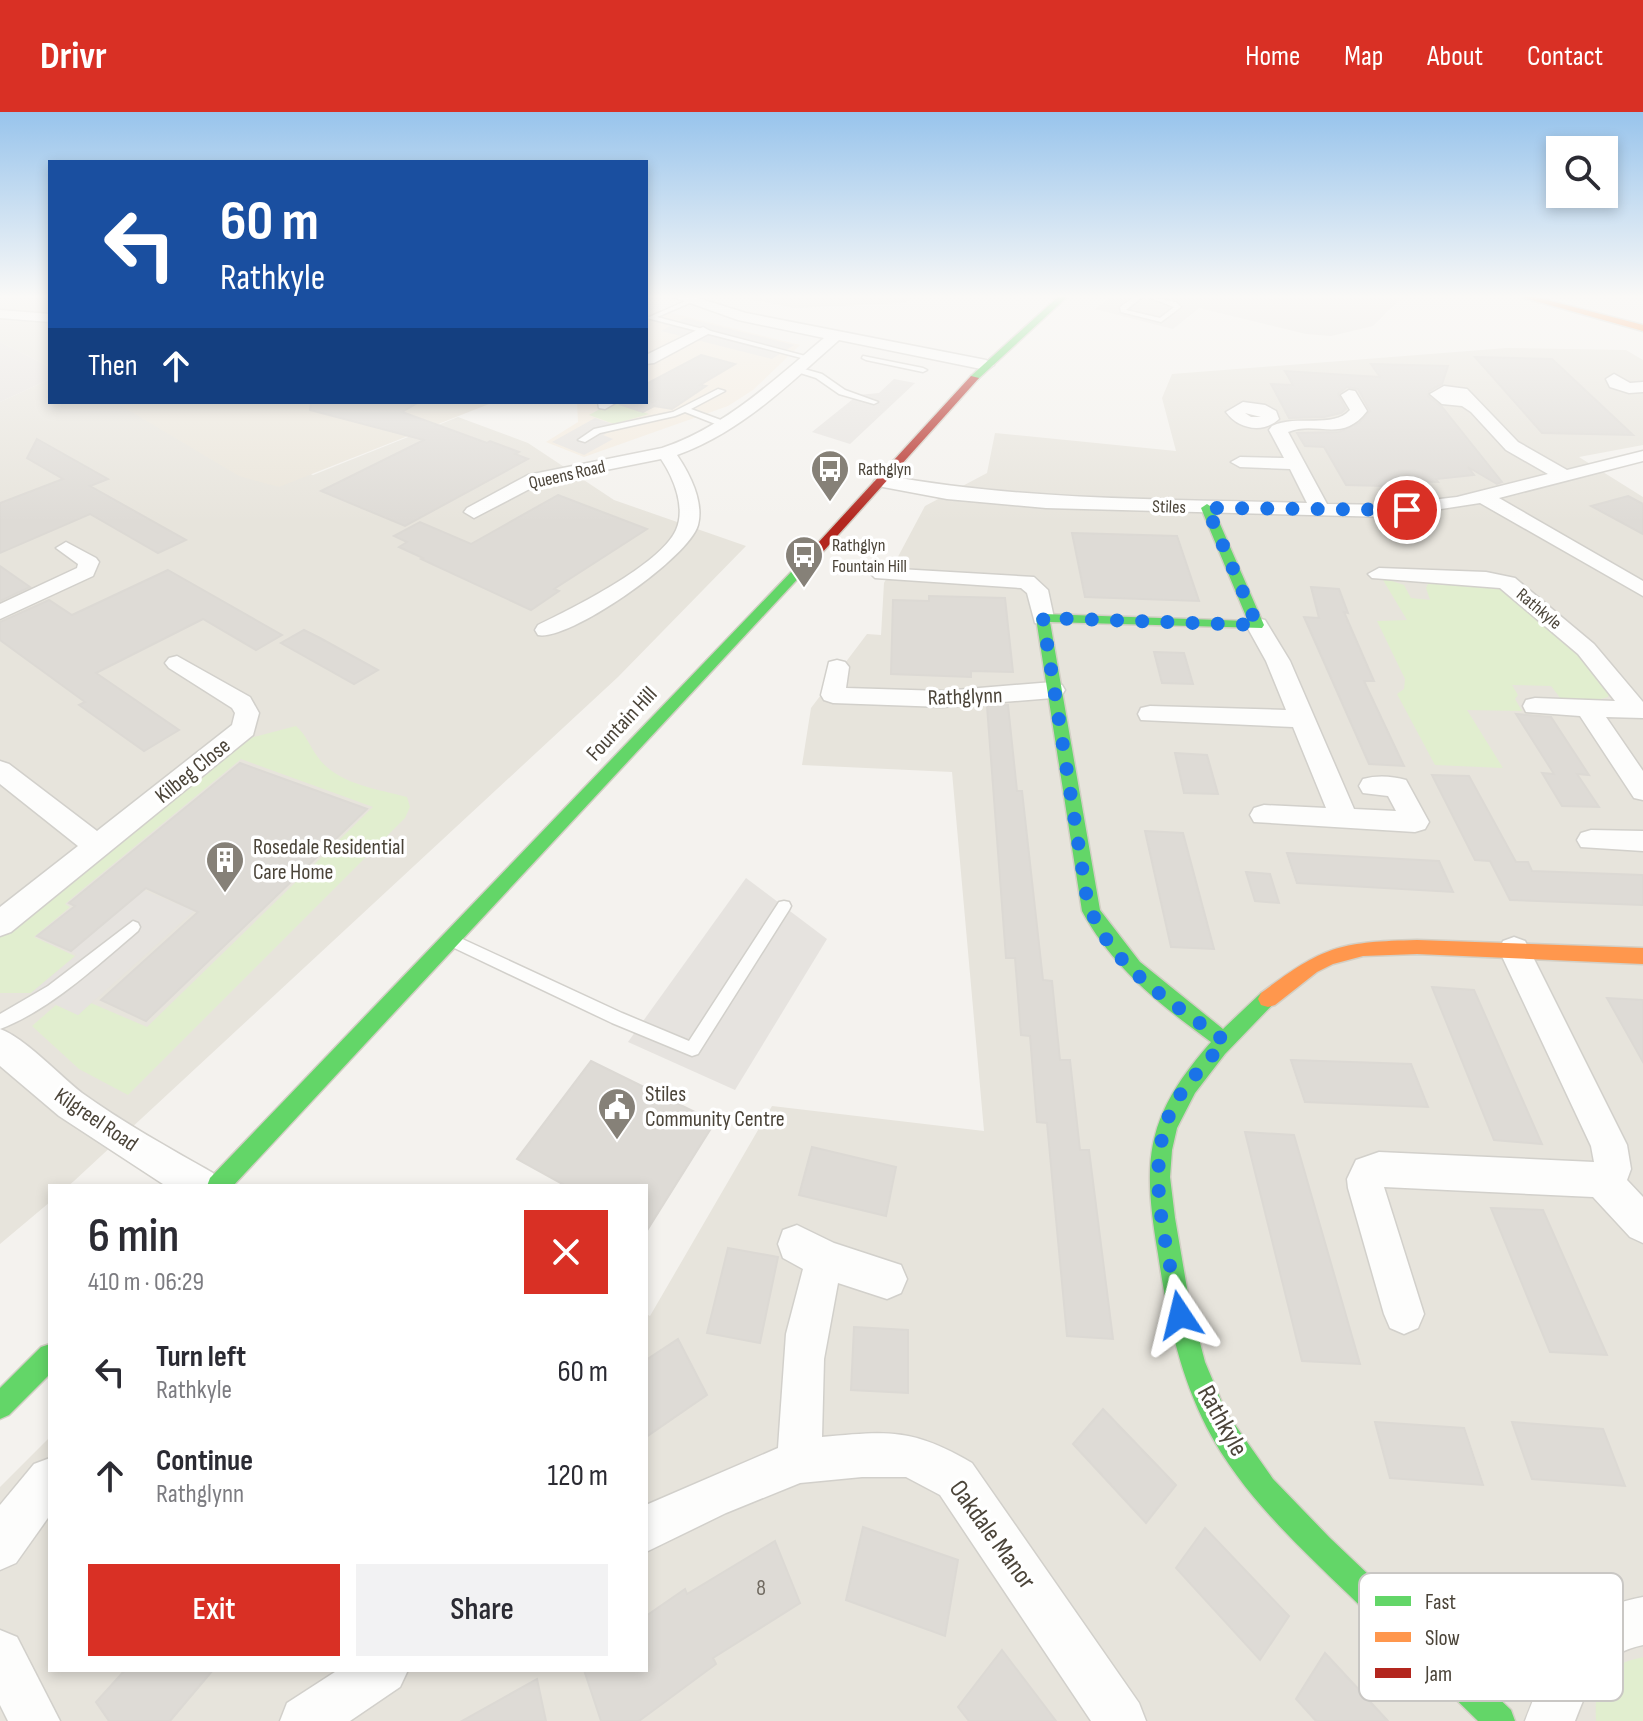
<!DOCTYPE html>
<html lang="en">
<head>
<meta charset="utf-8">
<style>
  :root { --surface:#fff; --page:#f2f2f3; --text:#2b2b33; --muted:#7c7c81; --accent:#d93025 }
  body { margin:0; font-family:"Sofia Sans Condensed",sans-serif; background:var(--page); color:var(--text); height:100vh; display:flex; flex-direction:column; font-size:30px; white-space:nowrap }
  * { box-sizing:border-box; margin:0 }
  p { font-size:26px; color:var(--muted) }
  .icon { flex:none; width:44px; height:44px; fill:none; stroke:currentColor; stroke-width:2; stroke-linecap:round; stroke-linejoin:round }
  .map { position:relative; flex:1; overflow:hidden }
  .sheet { position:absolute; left:48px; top:1072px; width:600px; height:488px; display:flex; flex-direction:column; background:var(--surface); border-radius:0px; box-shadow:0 4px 12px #0003 }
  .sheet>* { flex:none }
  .hud { position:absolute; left:48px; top:48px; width:600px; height:244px; border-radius:0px; box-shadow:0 4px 12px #0003; background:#1a4fa0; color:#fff; overflow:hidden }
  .buttons { position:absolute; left:1546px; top:24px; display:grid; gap:16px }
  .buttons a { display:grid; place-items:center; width:72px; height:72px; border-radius:0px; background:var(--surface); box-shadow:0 4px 12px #0003; font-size:40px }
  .pin { position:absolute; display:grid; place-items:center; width:68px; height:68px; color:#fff; margin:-34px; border:4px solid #fff; border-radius:50%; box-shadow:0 2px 8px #0007 }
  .me { position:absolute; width:88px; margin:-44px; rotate:350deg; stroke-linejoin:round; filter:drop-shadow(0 0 6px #0008) }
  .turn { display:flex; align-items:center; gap:28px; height:168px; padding:0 40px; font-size:36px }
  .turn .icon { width:104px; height:104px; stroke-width:2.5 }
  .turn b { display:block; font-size:56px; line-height:68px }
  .then { display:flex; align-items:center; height:76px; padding:0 40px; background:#0003; gap:16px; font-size:30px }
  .round { display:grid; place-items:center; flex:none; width:84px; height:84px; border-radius:0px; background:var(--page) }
  .headline { display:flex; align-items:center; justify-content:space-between; height:136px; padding:0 40px }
  h1 { font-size:48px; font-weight:600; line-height:60px }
  .primary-button { display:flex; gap:16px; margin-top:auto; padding:16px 40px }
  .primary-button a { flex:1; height:92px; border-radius:0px; background:var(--accent); color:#fff; font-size:32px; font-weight:600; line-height:92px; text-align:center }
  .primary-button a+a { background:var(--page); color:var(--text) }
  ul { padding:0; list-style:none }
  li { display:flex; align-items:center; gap:24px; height:104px; padding:0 40px }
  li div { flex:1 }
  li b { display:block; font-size:30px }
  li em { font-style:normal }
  header { display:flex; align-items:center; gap:48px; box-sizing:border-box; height:112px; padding:0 40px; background:var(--accent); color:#fff }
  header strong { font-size:38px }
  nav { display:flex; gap:44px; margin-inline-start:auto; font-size:28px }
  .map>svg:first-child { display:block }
  .residential { fill:#e7e4dc }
  .commercial { fill:#f3ebdf }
  .industrial { fill:#e6e2de }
  .education { fill:#eae5da }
  .green { fill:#e1eecf }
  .parking { fill:#e6e3df }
  .building { fill:#dedbd6; stroke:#dcd9d4; stroke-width:2 }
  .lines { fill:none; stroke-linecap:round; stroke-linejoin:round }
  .lane-casing { stroke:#d2d0cb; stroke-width:3 }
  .street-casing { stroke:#d2d0cb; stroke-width:3 }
  .fast-casing { stroke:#d3cfc5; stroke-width:3 }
  .slow-casing { stroke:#d3cfc5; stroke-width:3 }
  .jam-casing { stroke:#d3cfc5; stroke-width:3 }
  .lane { fill:#fdfdfc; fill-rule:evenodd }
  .street { fill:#fdfdfc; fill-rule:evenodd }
  .fast { fill:#63d668; fill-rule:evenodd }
  .slow { fill:#ff974d; fill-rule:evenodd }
  .jam { fill:#b3261e; fill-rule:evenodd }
  .route { stroke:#1a73e8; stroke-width:14; stroke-dasharray:0 25.2 }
  .labels { text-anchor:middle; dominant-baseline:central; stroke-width:7; stroke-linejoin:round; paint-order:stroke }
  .far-poi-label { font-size:18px; fill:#4b4439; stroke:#fff; text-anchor:start }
  .far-street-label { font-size:18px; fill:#4b4439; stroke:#fff }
  .street-label { font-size:22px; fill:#4b4439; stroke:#fff }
  .poi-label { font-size:22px; fill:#4b4439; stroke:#fff; text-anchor:start }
  .near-number-label { font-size:22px; fill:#706a61 }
  .near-street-label { font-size:26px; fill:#4b4439; stroke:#fff }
  .key { fill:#fff; stroke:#c9c7c4; stroke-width:2 }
  .key-label { font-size:22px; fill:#4b4439 }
</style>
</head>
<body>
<header>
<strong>Drivr</strong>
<nav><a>Home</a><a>Map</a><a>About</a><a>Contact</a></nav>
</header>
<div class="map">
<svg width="1643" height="1609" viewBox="0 0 1643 1609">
  <rect width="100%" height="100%" fill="#f4f2ee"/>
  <g class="residential">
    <path d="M0 185H50V255L0 230Z"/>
    <path d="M739 185H917L903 191 794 196Z"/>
    <path d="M1507 236 1626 238 1643 248V333L1579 345 1643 385V1609H0V1375L50 1325V1558H646V1202L650 1204 772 994 984 1019 952 660 802 653 811 596 867 522 881 523 884 471 925 394 987 361 995 321 1176 339 1162 286 1172 262Z"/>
    <path d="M50 267V290H115L313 363 458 305 528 331 614 388 746 434 618 565 74 1069 68 1074H50V1090L0 1132V290Z"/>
  </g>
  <path class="commercial" d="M660 198 800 233 753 278 728 294 584 345 546 330 578 310 577 290H646V204Z"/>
  <path class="industrial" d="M0 230 50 255V267L0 290Z"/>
  <path class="education" d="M115 290H494L279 375 239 364Z"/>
  <g class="green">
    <path d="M613 290 649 302 614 312 589 303Z"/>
    <path d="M1386 467 1404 473 1411 486 1430 488 1426 476 1429 470 1495 471 1583 544 1610 580 1608 585 1597 588 1561 587 1551 574 1512 573 1518 583 1515 587 1522 599 1467 598 1503 656 1435 653 1397 582 1404 577 1405 567 1377 509 1407 508 1383 468Z"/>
    <path d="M296 614C307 624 309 633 317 644 336 672 377 677 407 685L410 695 405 706 128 983 79 957 32 914 56 893 78 903 91 891 147 915 373 695 241 647 73 785 65 792 70 795 34 825 75 844 31 881H0V822L250 626Z"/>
    <path d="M1643 1545V1609H1596C1594 1566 1601 1555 1643 1545Z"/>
  </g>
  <g class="parking">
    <path d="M1110 185H1402L1373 214 1331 224 1306 222 1199 196 1173 217 1095 197Z"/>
    <path d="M685 206 794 233 772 247 661 219Z"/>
    <path d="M894 267 915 271 850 332 812 320 858 283 879 281Z"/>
    <path d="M595 306 613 312 614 318 603 323 613 327 584 343 552 330Z"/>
    <path d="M746 766 827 827 735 978 628 930Z"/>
    <path d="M143 778 194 799 78 903 31 881 77 843 71 839Z"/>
  </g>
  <g class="building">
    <path d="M701 243 735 252 700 273 706 274 672 297 654 294 643 300 619 292 646 290V272Z"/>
    <path d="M1475 245 1552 247 1633 323 1542 321Z"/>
    <path d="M1371 252 1448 254 1442 272 1429 279 1428 284 1442 295 1502 370 1497 372 1468 355 1474 363 1436 367 1438 370 1416 369 1420 375 1346 373 1324 335 1305 334 1297 321 1339 320 1359 311 1370 299 1358 277 1347 275 1338 282 1346 297 1341 301 1324 305 1289 306 1271 272 1293 273 1285 259 1380 265Z"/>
    <path d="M311 290H419L402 300 487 331 490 329 519 340 515 342 528 347 405 414 321 379 424 328 310 298Z"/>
    <path d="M37 327 108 367 90 374 186 428 158 441 90 402 0 441V391L63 367 27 346Z"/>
    <path d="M558 383 647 417 554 477 559 479 531 498 421 447 423 446 399 435 407 430 394 424 420 410 471 432Z"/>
    <path d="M1628 384 1643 392V422L1591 394Z"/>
    <path d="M1072 421 1177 424 1199 489 1085 485Z"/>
    <path d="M0 454 30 475 0 489Z"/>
    <path d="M168 458 282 523 256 538 203 507 96 561 179 618 144 639 79 593 85 590 0 528V510L49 488 72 503Z"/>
    <path d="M1311 475 1339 477 1348 501 1344 500 1374 569H1364L1404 654 1369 652 1304 505 1319 506Z"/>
    <path d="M929 484 1005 486 1013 560 971 559V565L891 562 893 488 929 489Z"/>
    <path d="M304 518 320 526 378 558 354 572 281 531Z"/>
    <path d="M1154 540 1184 541 1193 572 1162 571Z"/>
    <path d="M1008 593 1017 679H1022L1043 868 1052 869 1060 948H1070L1080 1038H1089L1113 1227 1067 1224 1047 1011 1037 1010 1030 924 1021 923 1015 846H1006L987 594Z"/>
    <path d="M1516 602 1551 605 1589 663 1577 662 1599 695 1562 694 1542 661 1554 662Z"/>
    <path d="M1175 641 1207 643 1218 682 1184 681Z"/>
    <path d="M240 651 367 697 146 909 101 888 198 800 146 776 71 839 37 824 75 794 69 791Z"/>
    <path d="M1432 663 1469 664 1516 750H1528L1532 759 1643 763V793L1510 788 1490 749 1475 748Z"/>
    <path d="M1145 719 1183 721 1214 837 1171 835Z"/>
    <path d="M1287 741 1439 749 1453 780 1297 771Z"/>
    <path d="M1246 760 1270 762 1279 791 1255 789Z"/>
    <path d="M1432 875 1474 878 1542 1032 1494 1028Z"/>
    <path d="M1607 886 1643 888V950Z"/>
    <path d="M1291 948 1411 952 1428 995 1305 990Z"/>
    <path d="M591 949 715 1010 646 1120V1074H566L517 1047Z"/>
    <path d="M1245 1020 1294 1023 1360 1252 1302 1249Z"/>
    <path d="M812 1035 896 1055 886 1104 799 1083Z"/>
    <path d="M1491 1096 1543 1098 1607 1243 1550 1240Z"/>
    <path d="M728 1136 778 1145 760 1231 707 1221Z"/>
    <path d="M854 1215 908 1218V1281L851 1278Z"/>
    <path d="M678 1227 707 1283 646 1325V1248Z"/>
    <path d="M1103 1297 1176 1373 1146 1411 1073 1332Z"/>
    <path d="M1375 1310 1464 1316 1483 1373 1390 1366Z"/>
    <path d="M1512 1310 1603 1317 1625 1374 1532 1367Z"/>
    <path d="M863 1415 958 1448 945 1524 846 1488Z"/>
    <path d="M1205 1416 1289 1504 1260 1548 1176 1456Z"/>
    <path d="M775 1429 800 1491 713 1546 716 1552 639 1609H601L584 1558H646V1504L685 1477 687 1482Z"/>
    <path d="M1002 1538 1056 1609H969L958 1595Z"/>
    <path d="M1325 1541 1388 1609H1316L1296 1587Z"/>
    <path d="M125 1558H213L170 1609H109L96 1590Z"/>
    <path d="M537 1567 546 1609H462Z"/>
  </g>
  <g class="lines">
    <g class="lane-casing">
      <g id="lane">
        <path d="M1134 185H1142L1126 198 1160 206 1174 195 1148 185 1176 190 1181 195 1161 210 1121 200 1120 195Z"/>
        <path d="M690 187 692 190 657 205 813 246 809 248 647 206Z"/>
        <path d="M863 244 923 256 927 258 923 260 866 248 862 246Z"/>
        <path d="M797 255 822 262 845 278 878 290 874 292 839 282 816 266 794 259 793 257Z"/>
        <path d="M718 277 725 279 691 297 729 311V315H723L685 300 675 304 600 321 585 330 578 328 594 317 673 300Z"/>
        <path d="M784 789 789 790 791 794 789 798 698 942 692 944 612 911 448 833 446 829 448 825H458L622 901 689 929 779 790Z"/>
        <path d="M133 809 138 811 140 815 138 819C98 853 50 898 0 917V902L48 874Z"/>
      </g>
    </g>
    <g class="street-casing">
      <g id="street">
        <path d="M673 185H695L746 201 986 248 994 253 986 258 839 228C789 272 740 321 677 343 690 362 704 390 698 413 689 446 568 530 538 523L535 518 538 513C573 496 660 453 676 418 686 396 674 366 661 347L541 371 474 406 464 400 467 396 528 363 662 336C725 315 774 268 824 226L738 208Z"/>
        <path d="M0 198 50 202V210L0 206Z"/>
        <path d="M703 215 710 219 708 222 654 251 646 252V243Z"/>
        <path d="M1614 262 1630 271 1643 270V280L1629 281 1610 275 1606 267Z"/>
        <path d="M1444 274 1467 277 1518 330 1567 358 1643 339V349L1499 386 1643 469V484L1480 391 1389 405 1046 396 947 387 883 375 874 369 883 363C1023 389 1165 387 1307 391L1290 357 1240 355 1231 350 1240 345 1284 346 1269 318 1272 314C1297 302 1333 317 1350 298L1341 283 1349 278 1355 279 1367 299C1342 332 1317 308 1288 320L1327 392 1389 393 1457 385 1548 362 1506 338 1471 300 1462 294 1442 292 1430 282Z"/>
        <path d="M598 290H617L605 297 599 296Z"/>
        <path d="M1243 290 1265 293 1276 299 1279 307C1263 322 1238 317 1226 300ZM1245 301 1261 305H1251Z"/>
        <path d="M66 430 96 446 99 450 93 464 0 507V492L77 456 78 452 56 436Z"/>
        <path d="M882 456 1034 465 1048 478 1054 506 1043 513 1035 511 1027 481 1021 476 875 466 871 462 875 458Z"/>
        <path d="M1379 456 1486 460 1515 466 1594 532 1643 590V606L1606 605 1643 659V688L1634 686 1580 604 1526 600 1523 594 1526 588 1535 586 1615 589 1578 542 1500 476 1372 466 1368 462Z"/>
        <path d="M1257 506 1265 508 1290 549 1354 697 1396 699 1388 684 1363 681 1359 674 1363 667C1377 663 1392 664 1406 668L1429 710 1425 717 1415 720 1254 710 1250 703 1254 696 1264 693 1326 696 1293 615 1141 608 1138 602 1141 596 1150 594 1286 598 1266 549 1246 513Z"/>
        <path d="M177 544 250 585 259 601 253 623 11 820 0 824V795L78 734 0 672V649L9 652 97 719 232 613 235 601 232 596 169 556 165 551 169 546Z"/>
        <path d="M837 548 845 550 849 555 846 576 943 579 1053 570 1062 573 1065 578 1062 583 1053 586 943 595 833 591 824 588 821 583 829 550Z"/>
        <path d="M1591 718 1643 719V739L1581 735 1577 728 1581 721Z"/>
        <path d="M1514 825 1525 829 1627 1033 1631 1057 1627 1068 1643 1085V1131L1630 1125 1593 1085 1384 1075 1424 1202 1418 1216 1404 1222 1390 1216 1384 1202 1348 1076 1347 1067 1356 1048 1379 1040 1594 1050 1591 1034 1499 838 1503 829Z"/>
        <path d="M0 917C25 926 59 963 82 981 124 1011 169 1036 213 1061L218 1074H166L59 1004 0 954Z"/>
        <path d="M797 1113 834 1131 901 1153 907 1167 901 1181 887 1187 838 1171 824 1247 822 1325C889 1319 912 1316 972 1351L1139 1591 1146 1609H1091L940 1383 906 1365H862L800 1371 726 1401 646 1440V1393L778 1336 786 1222 803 1157 783 1146 778 1132 783 1118Z"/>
        <path d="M50 1346V1403L16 1451 0 1458V1393L34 1352Z"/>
        <path d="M1643 1485V1533C1599 1542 1590 1571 1575 1609H1525C1553 1539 1561 1501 1643 1485Z"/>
        <path d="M0 1518 17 1525 60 1609H8L0 1593Z"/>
        <path d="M338 1558H408L400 1575 350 1609H280L287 1591Z"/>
      </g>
    </g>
    <g class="fast-casing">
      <g id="fast">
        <path d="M1058 185H1067L977 268H971V264Z"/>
        <path d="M1207 392 1213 396 1264 513 1262 516 1050 510 1100 798 1140 850 1223 917 1261 881 1268 879 1275 881 1278 887 1225 942 1195 981 1177 1016 1172 1038 1170 1065 1175 1106 1189 1188 1205 1250 1226 1300 1273 1367 1330 1426 1511 1598 1515 1609H1478C1435 1567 1391 1524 1348 1482 1296 1432 1241 1381 1207 1316 1179 1261 1167 1203 1158 1142 1142 1047 1145 1005 1211 930 1160 893 1112 855 1082 799L1036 506 1043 502 1248 509 1201 396Z"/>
        <path d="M795 456 805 459 233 1074H207L210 1066Z"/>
        <path d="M50 1232V1262L9 1303 0 1307V1276L41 1235Z"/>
      </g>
    </g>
    <g class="slow-casing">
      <g id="slow">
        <path d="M1521 185H1535L1643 213V219Z"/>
        <path d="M1417 828 1643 836V852L1417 842 1363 844 1333 852 1317 860 1275 893 1268 895 1261 893 1258 887 1261 881C1324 834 1339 830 1417 828Z"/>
      </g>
    </g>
    <g class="jam-casing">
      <path id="jam" d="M971 264 979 266 803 462H795V456Z"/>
    </g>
    <use href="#lane" class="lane"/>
    <use href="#street" class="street"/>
    <use href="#fast" class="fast"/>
    <use href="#slow" class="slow"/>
    <use href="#jam" class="jam"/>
  </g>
  <linearGradient id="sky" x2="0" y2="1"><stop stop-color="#98c4ec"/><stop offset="0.45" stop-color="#faf9f7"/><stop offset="1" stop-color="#faf9f7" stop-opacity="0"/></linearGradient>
  <rect width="1643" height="410" fill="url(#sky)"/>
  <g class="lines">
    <path class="route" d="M1180 1203C1168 1136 1139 1049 1178 986 1191 966 1209 948 1225 929 1172 890 1107 854 1087 787L1043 506 1257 513 1207 396 1407 398"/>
  </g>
  <defs>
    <g id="bus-pin" transform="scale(2)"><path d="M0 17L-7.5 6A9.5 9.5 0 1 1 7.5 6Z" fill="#868178" stroke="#fff"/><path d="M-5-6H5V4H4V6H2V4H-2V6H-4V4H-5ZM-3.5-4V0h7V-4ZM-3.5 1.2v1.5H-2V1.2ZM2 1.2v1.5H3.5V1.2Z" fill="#fff"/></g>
    <g id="building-pin" transform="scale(2)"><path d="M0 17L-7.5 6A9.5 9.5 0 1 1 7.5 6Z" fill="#868178" stroke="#fff"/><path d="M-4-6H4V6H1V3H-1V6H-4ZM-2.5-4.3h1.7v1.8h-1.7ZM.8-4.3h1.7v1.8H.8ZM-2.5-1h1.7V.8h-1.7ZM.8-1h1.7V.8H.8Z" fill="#fff"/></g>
    <g id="civic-pin" transform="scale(2)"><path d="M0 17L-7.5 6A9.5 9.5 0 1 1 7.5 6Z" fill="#868178" stroke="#fff"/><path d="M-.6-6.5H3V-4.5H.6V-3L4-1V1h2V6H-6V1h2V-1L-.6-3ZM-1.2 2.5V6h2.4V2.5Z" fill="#fff"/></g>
  </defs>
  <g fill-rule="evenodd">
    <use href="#bus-pin" x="830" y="357"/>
    <use href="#bus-pin" x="804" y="443"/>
    <use href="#building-pin" x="225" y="748"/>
    <use href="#civic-pin" x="617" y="995"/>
  </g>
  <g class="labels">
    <g class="far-poi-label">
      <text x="858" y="357">Rathglyn</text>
      <text x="832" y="433">Rathglyn<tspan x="832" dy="21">Fountain Hill</tspan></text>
    </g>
    <g class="far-street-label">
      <text transform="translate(567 363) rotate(-13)">Queens Road</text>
      <text transform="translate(1169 395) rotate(2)">Stiles</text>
      <text transform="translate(1539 497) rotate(40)">Rathkyle</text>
    </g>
    <g class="street-label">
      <text transform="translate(965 585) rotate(-2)">Rathglynn</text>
      <text transform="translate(622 612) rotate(-47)">Fountain Hill</text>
      <text transform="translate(193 659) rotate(-39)">Kilbeg Close</text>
      <text transform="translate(96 1008) rotate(34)">Kilgreel Road</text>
    </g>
    <g class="poi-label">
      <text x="253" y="735">Rosedale Residential<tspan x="253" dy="25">Care Home</tspan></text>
      <text x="645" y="982">Stiles<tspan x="645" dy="25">Community Centre</tspan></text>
    </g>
    <g class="near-number-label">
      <text x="761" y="1476">8</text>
    </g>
    <g class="near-street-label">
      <text transform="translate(1222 1309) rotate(61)">Rathkyle</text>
      <text transform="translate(992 1423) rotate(54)">Oakdale Manor</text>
    </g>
  </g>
  <rect x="1359" y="1461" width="264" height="128" rx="12" class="key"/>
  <rect x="1375" y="1484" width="36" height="10" fill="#63d668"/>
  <rect x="1375" y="1520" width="36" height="10" fill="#ff974d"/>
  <rect x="1375" y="1556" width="36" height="10" fill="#b3261e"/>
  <g class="key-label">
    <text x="1425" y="1497">Fast</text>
    <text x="1425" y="1533">Slow</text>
    <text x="1425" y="1569">Jam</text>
  </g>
</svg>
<div class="buttons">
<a><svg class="icon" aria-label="search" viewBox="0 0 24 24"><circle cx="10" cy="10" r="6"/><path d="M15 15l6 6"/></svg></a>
</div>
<div class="pin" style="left:1407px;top:398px;background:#d93025"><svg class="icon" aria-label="arrive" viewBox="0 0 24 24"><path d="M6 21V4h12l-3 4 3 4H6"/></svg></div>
<svg class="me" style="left:1180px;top:1203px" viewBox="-20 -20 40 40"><path d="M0-17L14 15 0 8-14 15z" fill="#1a73e8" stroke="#fff" stroke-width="4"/></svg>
<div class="hud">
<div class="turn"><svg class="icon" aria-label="left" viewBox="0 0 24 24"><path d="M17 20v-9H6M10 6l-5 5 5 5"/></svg><div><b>60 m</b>Rathkyle</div></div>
<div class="then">Then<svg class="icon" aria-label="ahead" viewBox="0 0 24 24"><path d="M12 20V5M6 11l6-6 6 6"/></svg></div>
</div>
<section class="sheet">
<div class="headline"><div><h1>6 min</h1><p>410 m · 06:29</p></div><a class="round" style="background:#d93025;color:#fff"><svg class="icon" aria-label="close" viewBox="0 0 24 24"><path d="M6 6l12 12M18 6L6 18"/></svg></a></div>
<ul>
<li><svg class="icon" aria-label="left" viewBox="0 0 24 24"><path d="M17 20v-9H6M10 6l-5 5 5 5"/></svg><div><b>Turn left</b><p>Rathkyle</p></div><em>60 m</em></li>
<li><svg class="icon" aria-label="ahead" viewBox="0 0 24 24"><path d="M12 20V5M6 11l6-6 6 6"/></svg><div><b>Continue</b><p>Rathglynn</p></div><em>120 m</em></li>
</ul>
<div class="primary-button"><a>Exit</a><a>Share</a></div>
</section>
</div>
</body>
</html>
